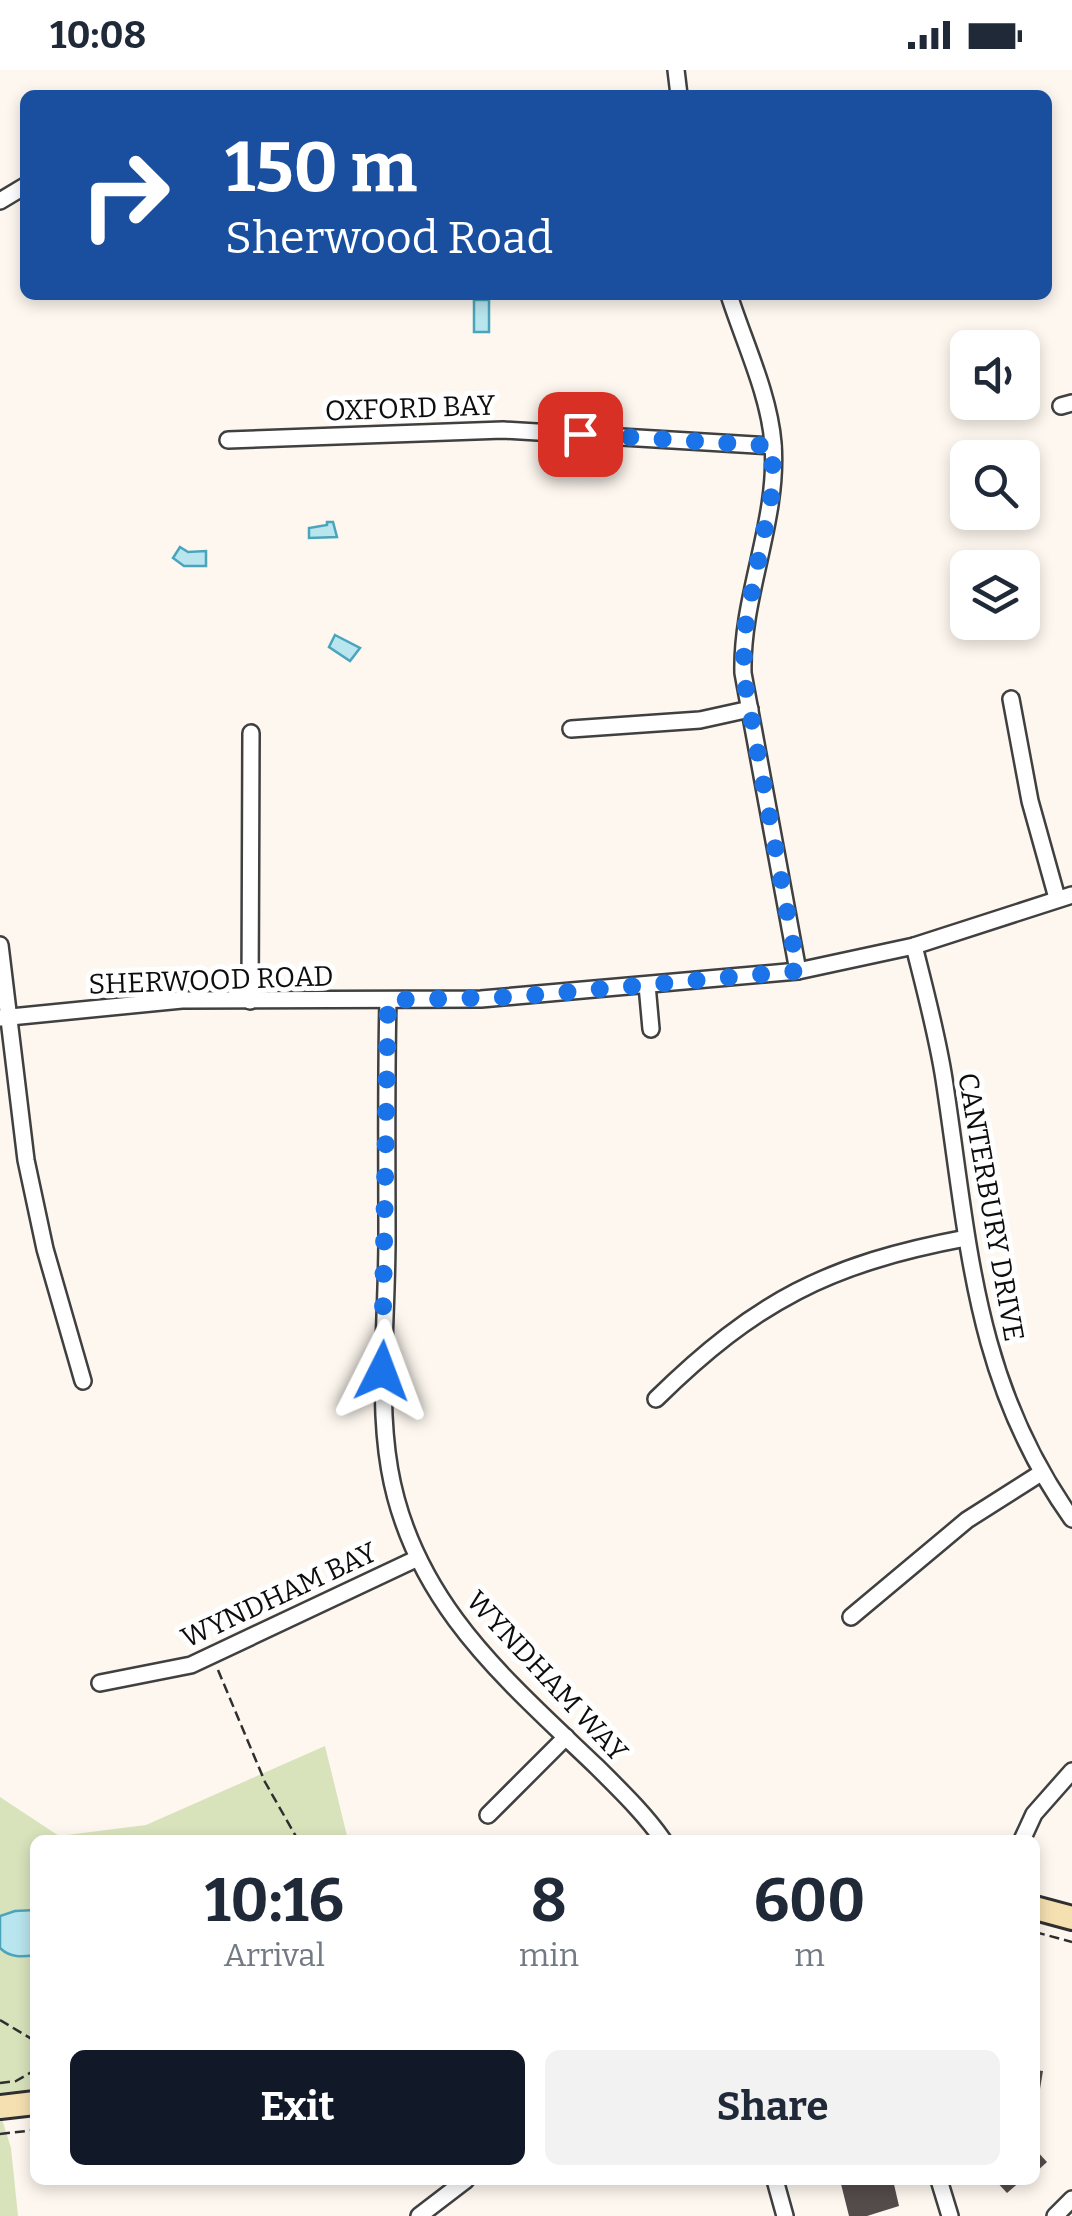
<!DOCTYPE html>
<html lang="en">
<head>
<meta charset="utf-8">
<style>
  :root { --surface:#fff; --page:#f2f2f3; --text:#1f2937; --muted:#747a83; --accent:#111827 }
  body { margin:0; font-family:Bitter,serif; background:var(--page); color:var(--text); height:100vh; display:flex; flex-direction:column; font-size:38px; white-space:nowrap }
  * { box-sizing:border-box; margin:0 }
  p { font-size:32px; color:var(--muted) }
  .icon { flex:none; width:55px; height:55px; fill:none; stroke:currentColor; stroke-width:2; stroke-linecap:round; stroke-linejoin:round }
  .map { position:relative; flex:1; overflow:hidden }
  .details { position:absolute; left:30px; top:1765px; width:1010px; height:350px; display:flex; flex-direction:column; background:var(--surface); border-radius:15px; box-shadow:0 5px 15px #0003 }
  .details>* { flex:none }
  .banner { position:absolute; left:20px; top:20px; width:1032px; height:210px; border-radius:15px; box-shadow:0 5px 15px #0003; background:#1a4fa0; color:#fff; overflow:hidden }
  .buttons { position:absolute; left:950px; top:260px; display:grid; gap:20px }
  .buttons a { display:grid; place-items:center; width:90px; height:90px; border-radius:15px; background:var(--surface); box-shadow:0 5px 15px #0003; font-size:50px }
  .pin { position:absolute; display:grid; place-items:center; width:85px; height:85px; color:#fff; margin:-42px; border-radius:20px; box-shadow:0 5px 15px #0006 }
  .me { position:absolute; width:110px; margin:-55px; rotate:3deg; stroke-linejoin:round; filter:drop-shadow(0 0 8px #0008) }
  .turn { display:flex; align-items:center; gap:35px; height:210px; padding:0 40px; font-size:45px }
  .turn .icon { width:130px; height:130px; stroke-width:2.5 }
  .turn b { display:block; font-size:70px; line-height:85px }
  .eta { display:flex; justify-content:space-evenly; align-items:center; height:170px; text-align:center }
  .eta b { font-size:60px; font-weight:700; line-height:70px }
  .cta { display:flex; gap:20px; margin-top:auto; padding:20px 40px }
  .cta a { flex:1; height:115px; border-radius:15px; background:var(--accent); color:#fff; font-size:40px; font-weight:700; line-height:115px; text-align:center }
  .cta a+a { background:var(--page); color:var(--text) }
  .status { display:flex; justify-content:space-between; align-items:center; height:70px; padding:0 50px; background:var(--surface); direction:ltr }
  .status svg { height:28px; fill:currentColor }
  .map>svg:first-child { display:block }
  .green { fill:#d8e3bc }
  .water { fill:#b9e5ee; stroke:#4aa5bc; stroke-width:2.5 }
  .building { fill:#544c4a }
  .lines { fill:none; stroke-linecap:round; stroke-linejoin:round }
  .street-casing { stroke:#404040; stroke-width:20 }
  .secondary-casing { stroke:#2f2f2f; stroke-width:28 }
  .path { stroke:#2f2f2f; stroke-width:2.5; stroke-dasharray:10 5; stroke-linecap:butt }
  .street { stroke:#fff; stroke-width:15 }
  .secondary { stroke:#f5e0b2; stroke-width:22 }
  .route { stroke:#1a73e8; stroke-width:18; stroke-dasharray:0 32.4 }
  .labels { text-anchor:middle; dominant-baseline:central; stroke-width:10; stroke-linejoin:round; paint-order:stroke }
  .street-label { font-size:28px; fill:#0d0d0d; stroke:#fff }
</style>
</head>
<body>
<div class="status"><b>10:08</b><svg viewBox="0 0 49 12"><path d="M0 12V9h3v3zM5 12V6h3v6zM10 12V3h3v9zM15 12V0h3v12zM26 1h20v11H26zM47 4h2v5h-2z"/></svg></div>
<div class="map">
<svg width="1072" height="2146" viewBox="0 0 1072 2146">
  <rect width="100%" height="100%" fill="#fdf7ef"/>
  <g class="green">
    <path d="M325 1676 348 1770H35V2033L0 2037V1727L59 1766 146 1755Z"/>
    <path d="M0 2043 11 2078 18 2146H0Z"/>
  </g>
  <g class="water">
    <rect x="474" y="230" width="15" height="32"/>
    <path d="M327 452H333L337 467 309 468V458L327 455Z"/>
    <path d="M180 477 188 482 206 481V496H184L173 488Z"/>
    <path d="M335 565 360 578 350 591 329 577Z"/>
    <path d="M35 1840V1885C22 1887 10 1888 0 1878V1846L15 1841Z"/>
  </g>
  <g class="building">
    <path d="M1035 2000 1043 2001 1037 2037H1035Z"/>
    <path d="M1035 2079 1047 2092 1035 2103Z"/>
    <path d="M840 2110H893L899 2136 867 2146H849Z"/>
    <path d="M995 2110H1022L1007 2123Z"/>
  </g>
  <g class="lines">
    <g class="street-casing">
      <g id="street">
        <path d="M676 0 679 25"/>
        <path d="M0 131 25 116"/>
        <path d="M729 225C744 272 769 324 773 373 779 451 741 525 743 603L798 901"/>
        <path d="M1061 336 1072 333"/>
        <path d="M228 370 503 360 773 376"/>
        <path d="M1011 629 1030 731 1057 828"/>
        <path d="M571 659 700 650 750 639"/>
        <path d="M0 875 26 1090 45 1179 83 1311"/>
        <path d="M914 876C925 920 937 964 944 1009 969 1171 973 1310 1072 1449"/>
        <path d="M647 915 651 959"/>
        <path d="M388 930C386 1010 387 1091 387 1172 386 1319 361 1421 456 1550 495 1603 549 1651 597 1697 620 1720 644 1743 663 1770"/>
        <path d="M250 931 251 663"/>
        <path d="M0 948 182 930 481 929 798 901 914 876 1072 825"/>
        <path d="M656 1329C756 1231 828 1194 966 1168"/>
        <path d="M851 1547 967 1450 1041 1403"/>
        <path d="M100 1613 191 1595 418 1488"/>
        <path d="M488 1745 566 1667"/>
        <path d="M1022 1770 1034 1744 1072 1701"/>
        <path d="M775 2110 785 2146"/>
        <path d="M939 2110 950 2146"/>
        <path d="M419 2146 466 2110"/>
        <path d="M1055 2146 1072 2129"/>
      </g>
    </g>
    <g class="secondary-casing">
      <g id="secondary">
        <path d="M1035 1838 1072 1848"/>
        <path d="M0 2037 35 2033"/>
      </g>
    </g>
    <g class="path">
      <path d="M218 1600 265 1712 298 1770"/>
      <path d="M1035 1862 1072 1872"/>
      <path d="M0 1950 35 1971"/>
      <path d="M0 2013 16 2011 35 2000"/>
      <path d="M0 2064 35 2060"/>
    </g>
    <use href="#street" class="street"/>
    <use href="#secondary" class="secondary"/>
  </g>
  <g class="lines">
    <path class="route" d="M382 1301 388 930 513 927 798 901 743 603 746 551 772 423 773 376 580 364"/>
  </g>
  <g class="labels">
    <g class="street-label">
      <text transform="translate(410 338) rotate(-2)">OXFORD BAY</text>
      <text transform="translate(211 910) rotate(-2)">SHERWOOD ROAD</text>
      <text transform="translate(991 1137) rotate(80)">CANTERBURY DRIVE</text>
      <text transform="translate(279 1525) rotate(-25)">WYNDHAM BAY</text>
      <text transform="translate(547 1606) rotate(47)">WYNDHAM WAY</text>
    </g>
  </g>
</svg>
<div class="buttons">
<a><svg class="icon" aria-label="sound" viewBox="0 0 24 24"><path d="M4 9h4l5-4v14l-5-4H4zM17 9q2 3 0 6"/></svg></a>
<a><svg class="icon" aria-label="search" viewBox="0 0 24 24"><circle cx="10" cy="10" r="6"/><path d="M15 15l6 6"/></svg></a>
<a><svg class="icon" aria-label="layers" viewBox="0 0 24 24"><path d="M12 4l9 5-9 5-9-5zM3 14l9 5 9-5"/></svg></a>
</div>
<div class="pin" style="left:580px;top:364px;background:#d93025"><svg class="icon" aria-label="arrive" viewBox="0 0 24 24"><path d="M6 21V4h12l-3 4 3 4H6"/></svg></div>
<svg class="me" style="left:382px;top:1301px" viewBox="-20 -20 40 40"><path d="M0-17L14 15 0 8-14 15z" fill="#1a73e8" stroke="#fff" stroke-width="4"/></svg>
<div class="banner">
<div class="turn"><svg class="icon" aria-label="right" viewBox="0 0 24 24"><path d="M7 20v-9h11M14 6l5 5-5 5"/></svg><div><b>150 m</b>Sherwood Road</div></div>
</div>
<section class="details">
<div class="eta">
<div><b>10:16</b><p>Arrival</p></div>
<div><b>8</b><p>min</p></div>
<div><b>600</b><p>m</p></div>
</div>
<div class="cta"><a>Exit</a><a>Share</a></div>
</section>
</div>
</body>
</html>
